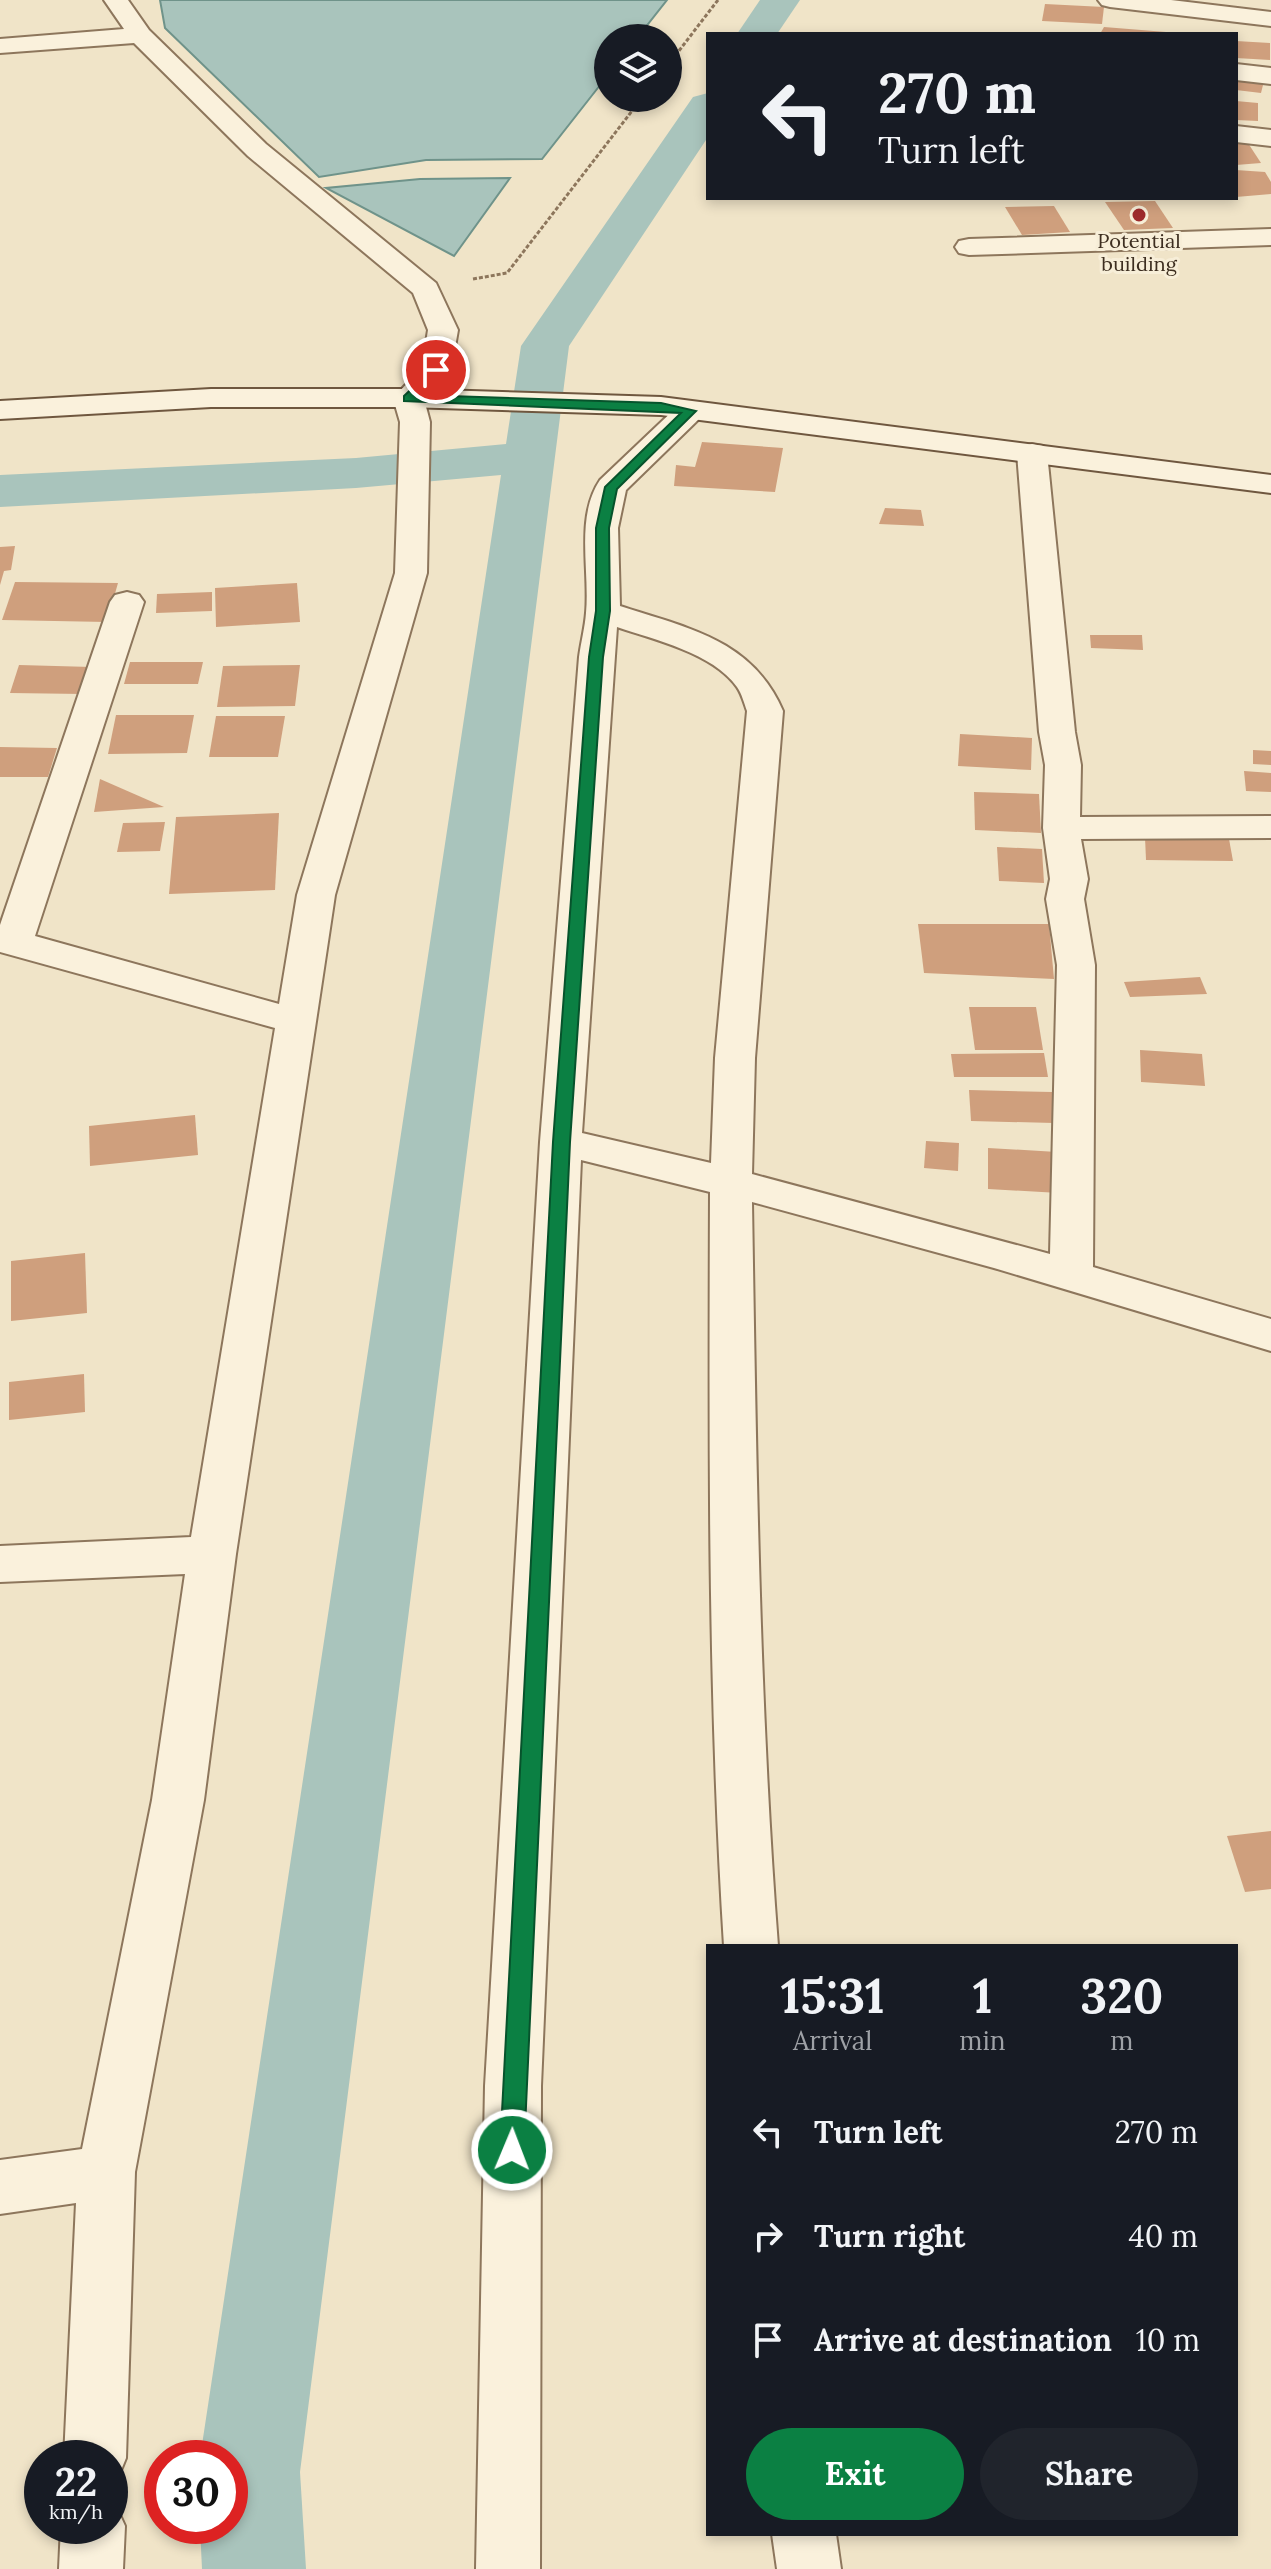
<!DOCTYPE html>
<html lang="en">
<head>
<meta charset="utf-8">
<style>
  :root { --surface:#171b24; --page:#20242c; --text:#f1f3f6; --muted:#9ea1a6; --accent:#0b8043 }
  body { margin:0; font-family:Lora,serif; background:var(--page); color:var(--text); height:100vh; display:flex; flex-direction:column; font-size:30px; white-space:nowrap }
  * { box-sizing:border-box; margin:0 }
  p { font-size:26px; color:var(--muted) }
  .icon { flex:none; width:44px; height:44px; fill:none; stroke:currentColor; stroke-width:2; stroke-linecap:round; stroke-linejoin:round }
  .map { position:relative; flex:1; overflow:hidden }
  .sheet { position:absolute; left:706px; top:1944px; width:532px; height:592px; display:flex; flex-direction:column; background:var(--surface); border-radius:0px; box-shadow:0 4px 12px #0003 }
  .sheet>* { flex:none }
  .guide { position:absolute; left:706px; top:32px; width:532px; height:168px; border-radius:0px; box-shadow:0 4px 12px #0003; background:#171b24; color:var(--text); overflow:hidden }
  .buttons { position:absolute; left:594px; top:24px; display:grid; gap:16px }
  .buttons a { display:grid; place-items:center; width:88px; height:88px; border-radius:50%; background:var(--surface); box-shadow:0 4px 12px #0003; font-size:40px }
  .speed { position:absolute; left:24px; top:2440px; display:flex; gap:16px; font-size:40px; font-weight:700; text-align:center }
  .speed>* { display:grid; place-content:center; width:104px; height:104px; border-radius:50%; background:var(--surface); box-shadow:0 4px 12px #0003; line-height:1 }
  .speed small { font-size:20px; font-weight:400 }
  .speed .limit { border:12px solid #d22; background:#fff; color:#111 }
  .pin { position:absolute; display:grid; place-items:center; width:68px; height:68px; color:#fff; margin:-34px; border:4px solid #fff; border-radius:50%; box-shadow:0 2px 8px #0007 }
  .me { position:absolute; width:88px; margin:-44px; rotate:1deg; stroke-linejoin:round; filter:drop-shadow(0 0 6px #0008) }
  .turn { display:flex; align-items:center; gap:28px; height:168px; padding:0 40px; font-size:36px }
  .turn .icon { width:104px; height:104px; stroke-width:2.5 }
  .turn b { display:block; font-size:56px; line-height:68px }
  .eta { display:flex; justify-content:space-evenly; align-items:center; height:136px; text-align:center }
  .eta b { font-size:48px; font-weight:800; line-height:56px }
  .cta { display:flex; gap:16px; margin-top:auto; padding:16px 40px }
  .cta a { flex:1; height:92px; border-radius:48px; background:var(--accent); color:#fff; font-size:32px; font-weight:800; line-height:92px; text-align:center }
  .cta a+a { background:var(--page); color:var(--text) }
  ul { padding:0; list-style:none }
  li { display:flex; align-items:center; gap:24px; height:104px; padding:0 40px }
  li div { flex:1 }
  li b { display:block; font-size:30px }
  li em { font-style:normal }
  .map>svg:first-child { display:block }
  .water { fill:#a9c4bc; stroke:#6f938a; stroke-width:2 }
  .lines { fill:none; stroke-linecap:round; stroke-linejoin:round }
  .canal { fill:#a9c4bc; fill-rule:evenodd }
  .building { fill:#cf9f7d }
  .minor-casing { stroke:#8d765c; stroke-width:4 }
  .secondary-casing { stroke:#6f573f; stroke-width:4 }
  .path { stroke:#8d765c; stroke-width:3; stroke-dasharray:4 2; stroke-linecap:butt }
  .minor { fill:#faf1dc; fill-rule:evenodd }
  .secondary { fill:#faf1dc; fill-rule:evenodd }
  .route { fill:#0b8043; stroke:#07532c; stroke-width:2 }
  .poi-dot { fill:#9e2a2b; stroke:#f7eed8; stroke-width:3 }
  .labels { text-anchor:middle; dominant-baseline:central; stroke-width:6; stroke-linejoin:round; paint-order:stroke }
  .far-poi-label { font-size:20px; fill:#3d2e20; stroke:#f7eed8 }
</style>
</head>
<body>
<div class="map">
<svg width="1271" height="2569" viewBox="0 0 1271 2569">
  <rect width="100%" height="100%" fill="#f0e4c8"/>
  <g class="water">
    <path d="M160 0H667L637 38H608V75L542 159 426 160 319 177 165 28Z"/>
    <path d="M510 178 454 256 326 188 420 179Z"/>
  </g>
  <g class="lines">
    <g class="canal">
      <path d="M760 0H800L777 34H737Z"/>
      <path d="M708 93V137L569 346 300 2472 306 2569H202L200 2526H230V2458H200L501 475 356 488 0 507V475L356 458 506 444 521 346 693 97Z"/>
    </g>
  </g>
  <g class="building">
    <path d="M1045 4 1104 7 1102 24 1042 21Z"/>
    <path d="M1104 27 1166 32V34H1100Z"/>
    <path d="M1236 41 1270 43V60L1236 58Z"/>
    <path d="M1236 75 1265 77 1261 93 1236 90Z"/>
    <path d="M1236 101 1258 103V121L1236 120Z"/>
    <path d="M1236 136 1244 137 1261 163 1236 165Z"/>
    <path d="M1236 170 1265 172 1271 182V194L1236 197Z"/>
    <path d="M1155 201 1173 228 1124 230 1105 202Z"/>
    <path d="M1054 206 1070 232 1022 235 1005 207Z"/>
    <path d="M702 442 783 448 775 492 674 486 676 465 695 467Z"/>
    <path d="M885 508 921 510 924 526 879 524Z"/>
    <path d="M15 546 11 570 4 571 0 585V547Z"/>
    <path d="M15 582 118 583 107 622 2 620Z"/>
    <path d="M297 583 300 622 216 627 215 588Z"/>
    <path d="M212 592V611L156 613 157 594Z"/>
    <path d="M1090 635H1142L1143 650 1091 648Z"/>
    <path d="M130 662H203L198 684H124Z"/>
    <path d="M19 665 92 667 83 694 10 693Z"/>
    <path d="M300 665 295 706 217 707 223 666Z"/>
    <path d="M116 715H194L187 753 108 754Z"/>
    <path d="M216 716H285L278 757H209Z"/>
    <path d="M960 734 1032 738 1031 770 958 766Z"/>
    <path d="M0 747 57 748 48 777H0Z"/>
    <path d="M1253 750 1271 751V765L1253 764Z"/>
    <path d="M1244 771 1271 773V792L1246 791Z"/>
    <path d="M100 779 164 807 94 812Z"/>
    <path d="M974 792 1039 794 1041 833 975 830Z"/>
    <path d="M279 813 275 890 169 894 176 817Z"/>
    <path d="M165 822 160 851 117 852 123 823Z"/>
    <path d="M1145 837 1229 839 1233 861 1146 860Z"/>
    <path d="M997 847 1042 849 1044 883 999 881Z"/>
    <path d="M918 924H1049L1054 979 924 973Z"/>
    <path d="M1200 977 1207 994 1130 997 1124 982Z"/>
    <path d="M969 1007H1036L1043 1050H975Z"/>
    <path d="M1140 1050 1202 1054 1205 1086 1141 1082Z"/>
    <path d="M1044 1053 1048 1077H954L951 1054Z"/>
    <path d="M969 1090 1052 1092 1054 1123 971 1121Z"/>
    <path d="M195 1115 198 1155 90 1166 89 1126Z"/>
    <path d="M926 1141 959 1143 958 1171 924 1168Z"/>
    <path d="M988 1148 1057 1152 1059 1193 988 1189Z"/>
    <path d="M85 1253 87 1313 11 1321V1261Z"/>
    <path d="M84 1374 85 1412 9 1420V1382Z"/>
    <path d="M1271 1831V1889L1245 1892 1227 1836Z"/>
  </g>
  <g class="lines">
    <g class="minor-casing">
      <g id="minor">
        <path d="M104 0H128L149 30 266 144 436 283 458 330 451 370 424 399 430 422 427 573 335 895 236 1554 204 1800 135 2172 126 2458 117 2480 110 2483V2458H64L76 2203 0 2214V2160L82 2149 152 1800 185 1574 0 1582V1546L191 1537 275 1028 0 952V925L110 602 115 595 127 592 139 595 144 602 35 936 279 1004 297 895 395 573 400 422 393 398 422 368 428 330 413 293 248 156 134 43 0 53V39L124 29Z"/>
        <path d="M1098 0H1171L1271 12V26L1110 7 1102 5Z"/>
        <path d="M1236 64 1271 68V84L1236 80Z"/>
        <path d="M1236 126 1271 130V146L1236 142Z"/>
        <path d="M1271 229V245L969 255 959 253 955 247 959 241 969 239Z"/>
        <path d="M690 402 701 405 705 411 701 417 626 490 618 528 620 606C687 628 752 639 783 711L755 1058 752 1174 1050 1254 1057 965 1046 899 1050 879 1043 828 1045 765 1039 732 1017 453 1021 446 1032 444 1043 446 1047 453 1075 732 1081 765 1080 817 1271 816V838L1081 839 1088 879 1084 899 1095 965 1093 1267 1271 1319V1351L994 1268 752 1202C756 1450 759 1699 778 1946H724C708 1695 709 1443 710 1192L581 1160 541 2086 540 2569H476L485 2086 540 1142 579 657C581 642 585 627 586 613 590 571 575 517 600 480L679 405ZM617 627C655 640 713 653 737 687 742 694 744 703 747 711L715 1058 711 1163 582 1133Z"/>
        <path d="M110 2501 115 2504 125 2526 123 2569H59L61 2526H110Z"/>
        <path d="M772 2534H836L841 2569H777Z"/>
      </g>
    </g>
    <g class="secondary-casing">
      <path id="secondary" d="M211 389H408L661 397 1271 475V493L661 415 408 407H211L0 419V401Z"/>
    </g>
    <g class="path">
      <path d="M668 65 718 0"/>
      <path d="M473 279 507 273 642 98"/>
    </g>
    <use href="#minor" class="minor"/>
    <use href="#secondary" class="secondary"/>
  </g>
  <path class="route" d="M436 366 442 370 418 395 661 403 696 411 617 489 609 528 610 611 603 657 570 1142 524 2150 521 2157 512 2161 504 2157 500 2150 553 1142 589 657 596 611V528L605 487 681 413 404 401V396Z"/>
  <circle class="poi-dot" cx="1139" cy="215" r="8"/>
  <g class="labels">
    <g class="far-poi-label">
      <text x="1139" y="240">Potential<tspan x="1139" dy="23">building</tspan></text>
    </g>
  </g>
</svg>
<div class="buttons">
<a><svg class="icon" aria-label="layers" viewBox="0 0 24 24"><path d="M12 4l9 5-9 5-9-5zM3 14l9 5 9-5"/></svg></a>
</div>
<div class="speed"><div>22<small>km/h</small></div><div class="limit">30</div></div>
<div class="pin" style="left:436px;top:370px;background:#d93025"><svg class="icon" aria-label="arrive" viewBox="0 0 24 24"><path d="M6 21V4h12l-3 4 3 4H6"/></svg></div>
<svg class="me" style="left:512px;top:2150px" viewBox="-20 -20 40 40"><circle r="17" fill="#0b8043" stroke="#fff" stroke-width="3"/><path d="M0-11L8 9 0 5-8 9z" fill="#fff"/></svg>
<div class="guide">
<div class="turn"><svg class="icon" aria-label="left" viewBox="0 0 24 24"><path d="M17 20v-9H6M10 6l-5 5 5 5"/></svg><div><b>270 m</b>Turn left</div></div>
</div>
<section class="sheet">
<div class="eta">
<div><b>15:31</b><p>Arrival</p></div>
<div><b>1</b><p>min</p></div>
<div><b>320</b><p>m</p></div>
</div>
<ul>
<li><svg class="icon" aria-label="left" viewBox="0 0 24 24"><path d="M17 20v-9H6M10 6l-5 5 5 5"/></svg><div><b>Turn left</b></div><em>270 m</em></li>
<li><svg class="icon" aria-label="right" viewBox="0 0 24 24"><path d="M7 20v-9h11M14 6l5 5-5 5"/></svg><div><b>Turn right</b></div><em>40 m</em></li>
<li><svg class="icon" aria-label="arrive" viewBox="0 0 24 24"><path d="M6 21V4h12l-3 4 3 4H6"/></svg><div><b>Arrive at destination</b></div><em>10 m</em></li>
</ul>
<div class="cta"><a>Exit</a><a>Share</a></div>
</section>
</div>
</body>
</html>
